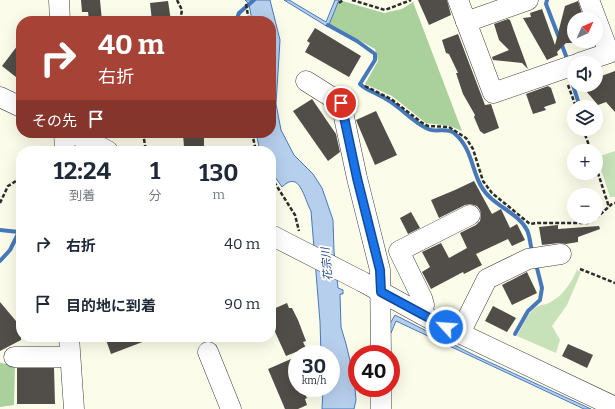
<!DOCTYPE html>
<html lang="ja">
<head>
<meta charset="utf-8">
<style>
  :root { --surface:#fff; --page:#f2f2f3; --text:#1f2937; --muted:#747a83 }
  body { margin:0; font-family:Bitter,"Noto Sans JP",serif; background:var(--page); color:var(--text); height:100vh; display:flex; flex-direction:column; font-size:15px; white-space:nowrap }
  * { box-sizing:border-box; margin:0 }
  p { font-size:13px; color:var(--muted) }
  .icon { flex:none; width:22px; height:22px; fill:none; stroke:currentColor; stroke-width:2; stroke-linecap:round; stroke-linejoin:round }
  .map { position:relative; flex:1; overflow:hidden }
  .drawer { position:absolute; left:16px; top:146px; width:260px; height:196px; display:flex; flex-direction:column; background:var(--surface); border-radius:16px; box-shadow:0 4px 16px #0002 }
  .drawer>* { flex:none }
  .banner { position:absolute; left:16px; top:16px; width:260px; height:122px; border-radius:16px; box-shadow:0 4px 16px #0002; background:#a74336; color:#fff; overflow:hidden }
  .needle { width:26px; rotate:45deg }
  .controls { position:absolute; left:567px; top:12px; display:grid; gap:8px }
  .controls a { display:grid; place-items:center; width:36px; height:36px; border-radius:50%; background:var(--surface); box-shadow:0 4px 16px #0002; font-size:20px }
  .speed { position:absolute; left:288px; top:345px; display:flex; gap:8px; font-size:20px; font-weight:700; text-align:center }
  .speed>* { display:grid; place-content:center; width:52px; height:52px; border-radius:50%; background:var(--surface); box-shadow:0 4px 16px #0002; line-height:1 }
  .speed small { font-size:10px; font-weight:400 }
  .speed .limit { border:6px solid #d22; background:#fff; color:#111 }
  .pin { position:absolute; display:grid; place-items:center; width:34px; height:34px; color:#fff; margin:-17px; border:2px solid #fff; border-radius:50%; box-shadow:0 1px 4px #0007 }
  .me { position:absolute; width:44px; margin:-22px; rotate:296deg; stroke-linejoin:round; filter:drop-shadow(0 0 3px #0008) }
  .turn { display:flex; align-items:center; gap:14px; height:84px; padding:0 16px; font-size:18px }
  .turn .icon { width:52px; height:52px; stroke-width:2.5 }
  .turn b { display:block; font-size:28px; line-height:34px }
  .then { display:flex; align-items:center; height:38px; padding:0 16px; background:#0003; gap:8px; font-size:15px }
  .eta { display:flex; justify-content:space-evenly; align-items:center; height:68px; text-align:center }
  .eta b { font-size:24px; font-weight:700; line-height:28px }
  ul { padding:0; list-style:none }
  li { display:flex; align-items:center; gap:12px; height:60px; padding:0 16px }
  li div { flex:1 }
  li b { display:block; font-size:15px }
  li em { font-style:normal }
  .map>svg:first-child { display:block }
  .green { fill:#c7e1b9 }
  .forest { fill:#aad09b }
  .water { fill:#b6cfed; stroke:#4779ba }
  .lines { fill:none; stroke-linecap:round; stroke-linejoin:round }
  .stream { stroke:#4779ba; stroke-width:4 }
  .building { fill:#514d48 }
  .minor-casing { stroke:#3d3d3d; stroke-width:21 }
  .path { stroke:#2c2c2c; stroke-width:2.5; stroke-dasharray:4 2; stroke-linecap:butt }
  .minor { stroke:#fff; stroke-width:20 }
  .route-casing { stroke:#114b97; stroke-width:10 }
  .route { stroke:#1a73e8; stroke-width:7 }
  .labels { text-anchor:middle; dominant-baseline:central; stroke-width:4; stroke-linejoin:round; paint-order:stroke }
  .water-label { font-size:11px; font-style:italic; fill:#264d8a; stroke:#fff }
</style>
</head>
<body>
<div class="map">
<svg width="615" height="409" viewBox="0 0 615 409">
  <rect width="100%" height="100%" fill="#fcfcea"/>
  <g class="green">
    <path d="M615 151V197H610L597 157Z"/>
    <path d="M577 270 581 272 567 305 552 326 560 340 556 353 517 336C522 328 525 319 531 312 537 304 542 306 549 303 563 296 571 283 577 270Z"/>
  </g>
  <g class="forest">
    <path d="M339 0 384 13 402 9 413 2 462 131 450 126 426 123 392 96 365 84 378 61 375 49 328 23Z"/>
    <path d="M0 363 15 365 14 405 0 407Z"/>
  </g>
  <g class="water">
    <path d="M245 0H270L280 40 276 104 281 130 294 155 313 174 322 188 333 220 334 251 338 288 343 290V294H340L341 327 346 344 354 377 356 400 354 409H322L323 388H331V354H321L320 322 311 211C304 199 300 169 282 187L271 171V151H260L256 133H271V21H252L249 4Z"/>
    <path d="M284 0H289L326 22 335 0H339L328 27Z"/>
    <path d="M395 315 476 356 591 409H584L396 321 391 333 387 329Z"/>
  </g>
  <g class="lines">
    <g class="stream">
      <path d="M547 0 546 4 568 61"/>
      <path d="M236 21 239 13 254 0"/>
      <path d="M328 25 357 41 375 54V60L360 84C367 91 377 93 386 99 401 107 412 122 428 129 436 133 446 127 454 133 472 148 471 168 481 186 491 205 518 212 527 230 530 236 530 244 532 251"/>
      <path d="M569 73 580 107"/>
      <path d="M0 230 19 232 21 234"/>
      <path d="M0 261 10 250 19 232"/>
      <path d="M515 334 528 311 540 300 542 288 536 264"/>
    </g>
  </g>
  <g class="building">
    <path d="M81 0H100L102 21H89L88 12H82Z"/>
    <path d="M418 0H447L451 15 429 25Z"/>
    <path d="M168 1 171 21H152L150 3Z"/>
    <path d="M578 1 584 19H574V43H566L557 52 558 55 547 60 523 18 531 17 530 13 542 9 555 45 565 6Z"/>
    <path d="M508 19 510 20 528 69 522 63 493 60 492 57 509 50 499 40 494 24Z"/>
    <path d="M315 28 361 56 349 77 305 52 310 43 307 41Z"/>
    <path d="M458 34 485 105 491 104 499 128 484 134 480 131 474 117 475 115 463 94 456 73H458L449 54 446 53 442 40Z"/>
    <path d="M21 41V81L2 66Z"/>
    <path d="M615 71V112L606 102 598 105 586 91 589 90 587 85H596V78Z"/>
    <path d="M548 86 551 88 556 103 544 107 546 110 533 114 526 94Z"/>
    <path d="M312 99 336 134 340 152 328 161 293 111Z"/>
    <path d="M376 111 397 155 375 165 356 120Z"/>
    <path d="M183 133H204V148H184Z"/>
    <path d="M474 181 492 214 501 209 510 228 517 224 525 240 512 246 508 239 476 254 482 265 464 274 463 272 431 289 422 272 430 267 422 252 441 243 449 258 467 248 460 233 476 225 480 221 481 215 480 210 477 206 470 204 465 205 439 218 431 200 455 190Z"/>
    <path d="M411 212 420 228 408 234 400 218Z"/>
    <path d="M558 225V229L599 226 600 229 578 237V242L566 244 559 243 542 245 539 227Z"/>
    <path d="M527 272 537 293 512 305 502 285Z"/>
    <path d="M0 302 21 327V340L0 351Z"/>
    <path d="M287 303 289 308H292L298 320 306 341 303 342 306 348 286 356 271 323V310Z"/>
    <path d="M493 306 516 318 507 332 485 321Z"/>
    <path d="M105 337H153V338L111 354Z"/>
    <path d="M568 344 593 355 587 368 562 356Z"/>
    <path d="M291 359 297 373V388H302L307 398 305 399 307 405 298 409H285L268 369Z"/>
    <path d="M17 368H54L55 404H17Z"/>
  </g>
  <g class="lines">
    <g class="minor-casing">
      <g id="minor">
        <path d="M59 0 60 21"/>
        <path d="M458 0 493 93 574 65"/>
        <path d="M466 22 528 0"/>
        <path d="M579 63 609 53 589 0"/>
        <path d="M306 81 341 103 357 178 380 270 381 354"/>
        <path d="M0 97 21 107"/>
        <path d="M64 133 65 151"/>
        <path d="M73 133 108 151"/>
        <path d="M271 235 363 282 432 320 615 407"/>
        <path d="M422 314 424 305 422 298 399 251 470 215"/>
        <path d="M460 333 487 279 528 259 561 254"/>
        <path d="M69 337 74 409"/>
        <path d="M208 352 231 409"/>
        <path d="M14 357H70"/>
        <path d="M381 388V409"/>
      </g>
    </g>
    <g class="path">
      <path d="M177 0 182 10 180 21"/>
      <path d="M352 0 385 10 411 0"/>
      <path d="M339 3 343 0"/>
      <path d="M246 4 249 21"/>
      <path d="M568 85 576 107"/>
      <path d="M365 86 391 99 421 122 428 126 449 127 466 138 473 149 483 181 492 193 530 224 538 223H588L594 220 612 204 615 203"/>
      <path d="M583 129 591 151"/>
      <path d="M143 133 146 151"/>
      <path d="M252 133 256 151"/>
      <path d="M596 167 609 207"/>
      <path d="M271 177 295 215 299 231"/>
      <path d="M0 203 8 186 21 178"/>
      <path d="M580 269 615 283"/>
    </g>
    <use href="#minor" class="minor"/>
  </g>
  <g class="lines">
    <g class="route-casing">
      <path id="route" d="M341 103 357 178 380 270 381 292 446 327"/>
    </g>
    <use href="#route" class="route"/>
  </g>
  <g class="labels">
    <g class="water-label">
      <text transform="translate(327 264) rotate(-95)">花宗川</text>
    </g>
  </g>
</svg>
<div class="controls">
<a><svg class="needle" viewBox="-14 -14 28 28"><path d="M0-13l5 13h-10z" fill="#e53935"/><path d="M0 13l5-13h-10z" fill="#747a83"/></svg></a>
<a><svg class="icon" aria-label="sound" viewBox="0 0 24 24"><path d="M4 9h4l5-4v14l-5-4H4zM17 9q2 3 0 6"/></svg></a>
<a><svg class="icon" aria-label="layers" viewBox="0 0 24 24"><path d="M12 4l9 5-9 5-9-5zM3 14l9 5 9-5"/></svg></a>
<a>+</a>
<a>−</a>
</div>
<div class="speed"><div>30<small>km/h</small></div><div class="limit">40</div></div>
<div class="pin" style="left:341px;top:103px;background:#d93025"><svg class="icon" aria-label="arrive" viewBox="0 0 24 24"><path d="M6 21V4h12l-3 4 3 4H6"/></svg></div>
<svg class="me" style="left:446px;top:327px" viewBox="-20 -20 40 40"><circle r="17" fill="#1a73e8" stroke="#fff" stroke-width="3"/><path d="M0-11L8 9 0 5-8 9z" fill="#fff"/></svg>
<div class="banner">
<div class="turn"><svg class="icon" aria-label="right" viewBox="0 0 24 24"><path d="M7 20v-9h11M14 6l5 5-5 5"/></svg><div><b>40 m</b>右折</div></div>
<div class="then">その先<svg class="icon" aria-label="arrive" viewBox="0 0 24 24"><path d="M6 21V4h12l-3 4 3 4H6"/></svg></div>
</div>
<section class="drawer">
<div class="eta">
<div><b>12:24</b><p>到着</p></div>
<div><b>1</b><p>分</p></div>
<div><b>130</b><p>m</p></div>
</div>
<ul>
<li><svg class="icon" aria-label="right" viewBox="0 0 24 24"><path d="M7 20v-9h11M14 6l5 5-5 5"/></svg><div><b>右折</b></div><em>40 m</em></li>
<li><svg class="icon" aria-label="arrive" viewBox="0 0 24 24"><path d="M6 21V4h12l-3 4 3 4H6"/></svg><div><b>目的地に到着</b></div><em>90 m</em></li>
</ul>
</section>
</div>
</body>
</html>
